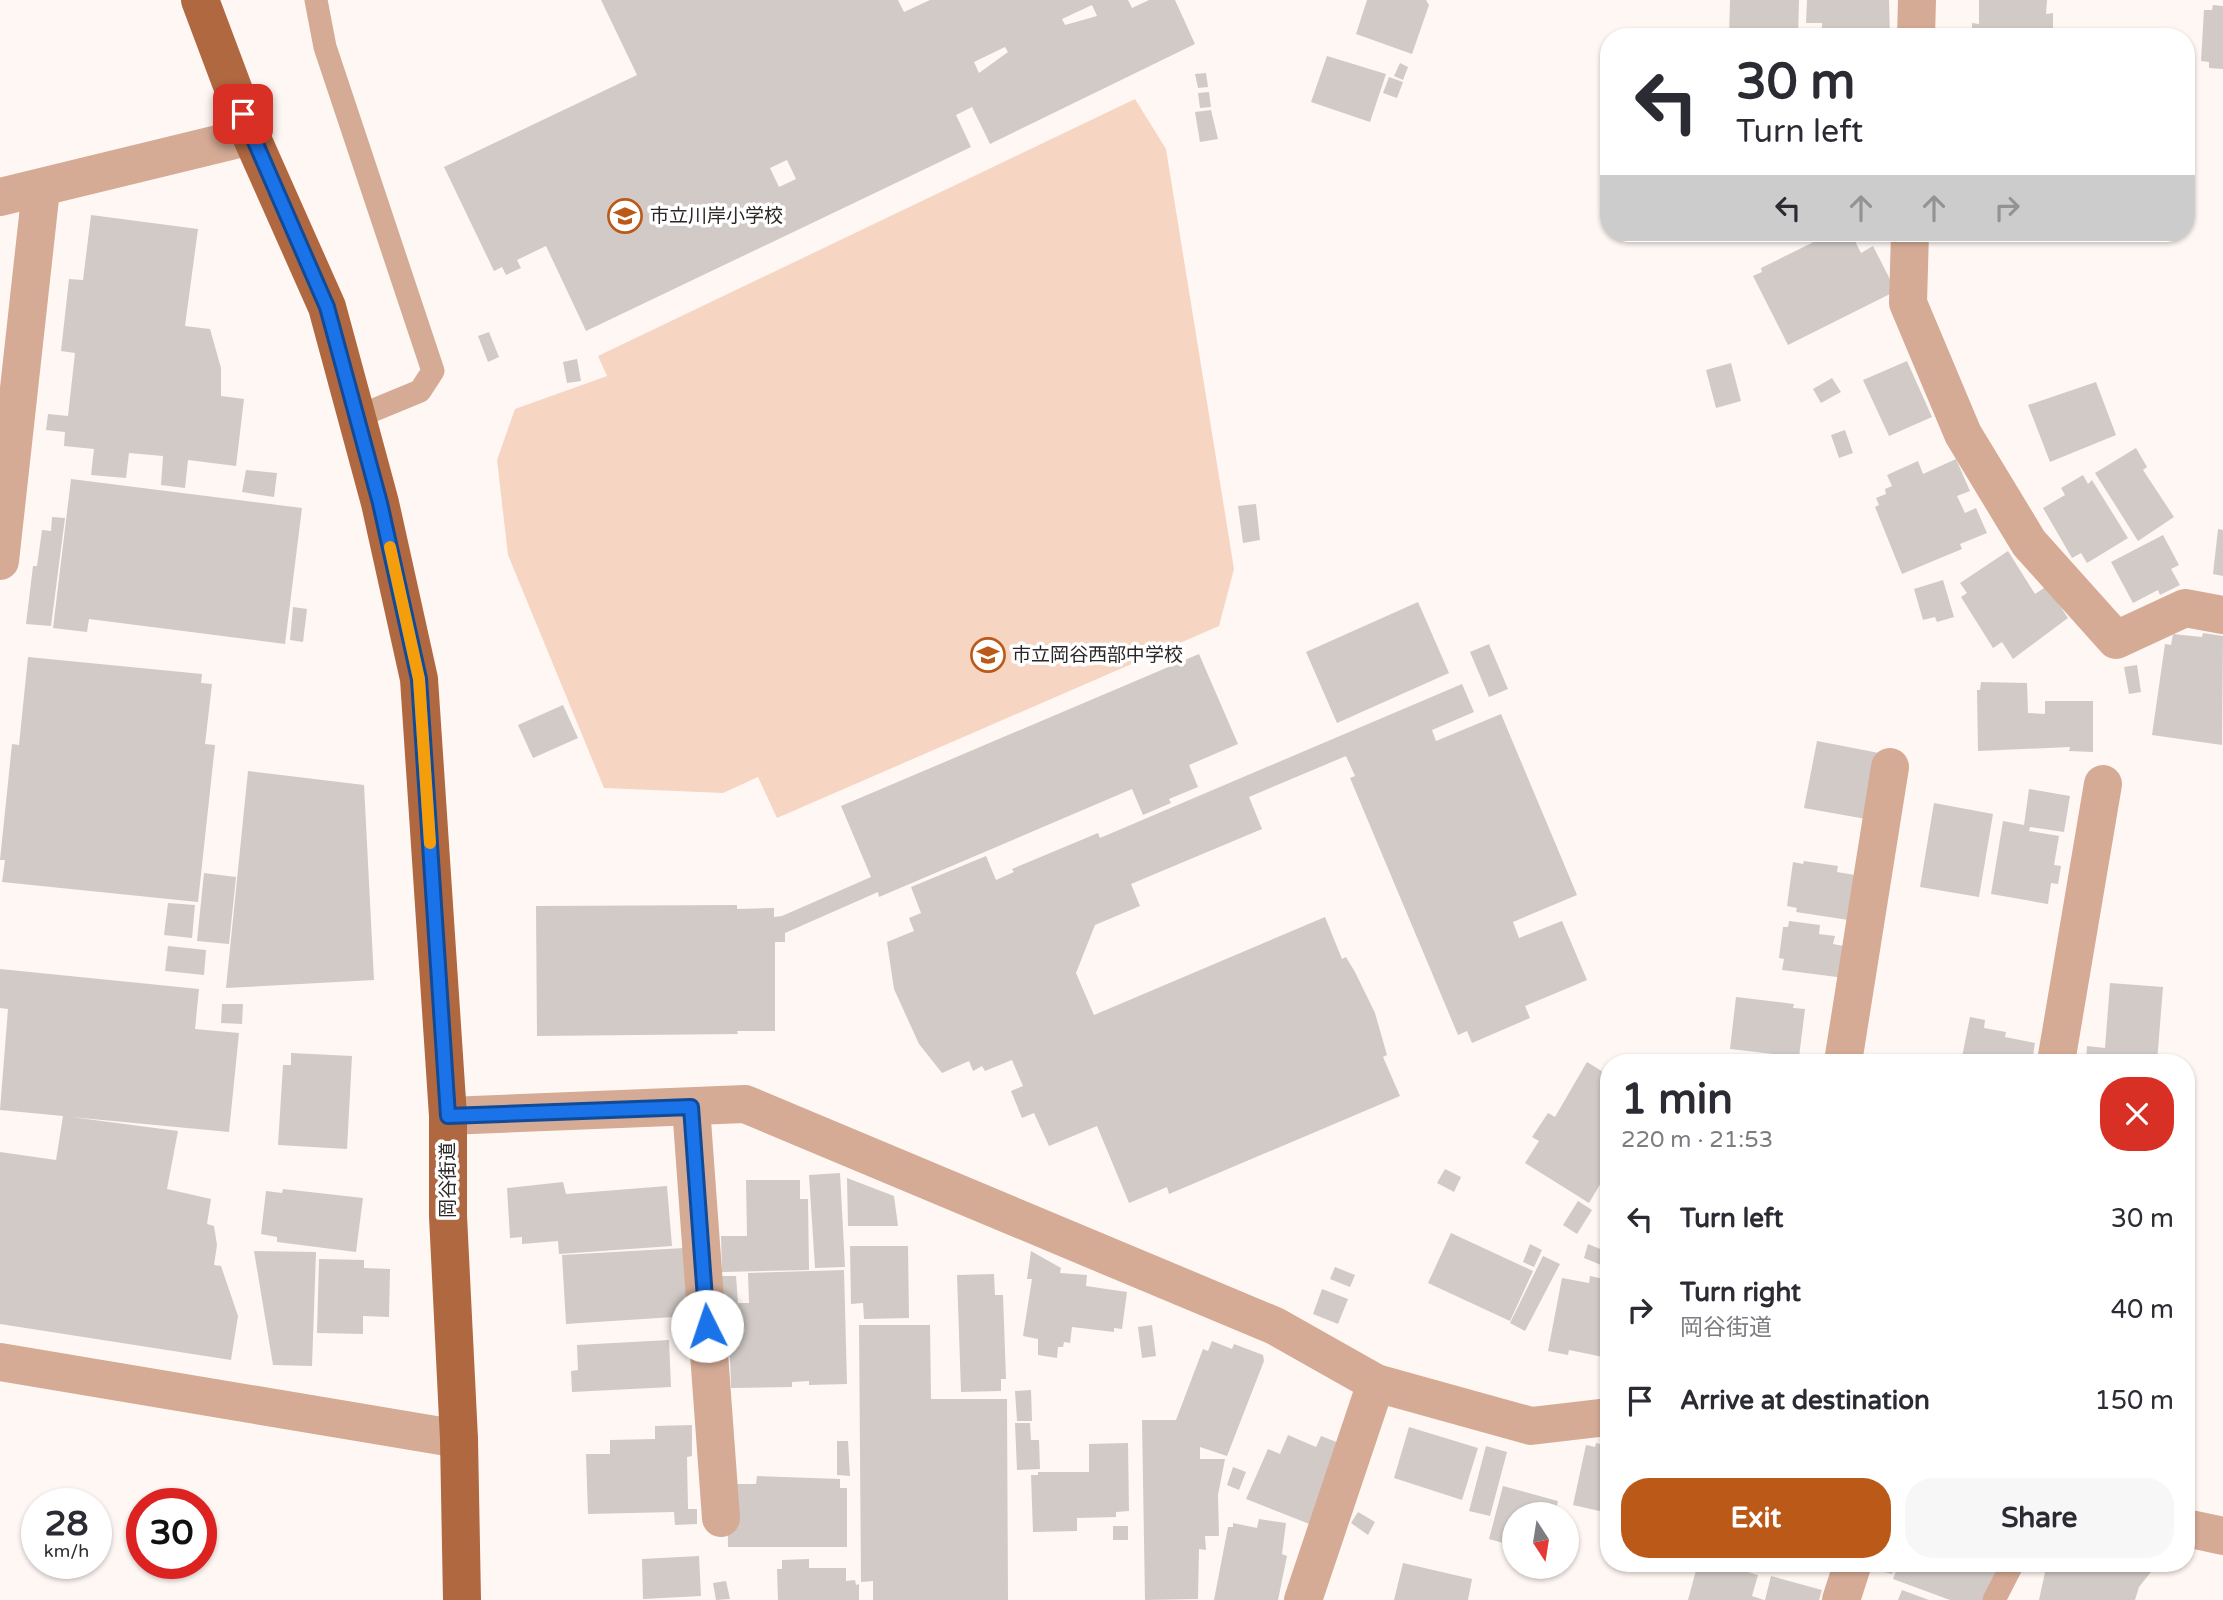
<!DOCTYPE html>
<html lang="en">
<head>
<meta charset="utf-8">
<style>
  :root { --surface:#fff; --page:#f7f7f7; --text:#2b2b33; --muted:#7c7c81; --accent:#bb5a18 }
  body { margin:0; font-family:"Varela Round","Noto Sans JP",sans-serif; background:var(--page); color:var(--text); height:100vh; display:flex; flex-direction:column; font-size:26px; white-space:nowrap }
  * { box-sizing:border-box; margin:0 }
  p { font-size:23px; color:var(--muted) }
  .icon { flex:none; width:38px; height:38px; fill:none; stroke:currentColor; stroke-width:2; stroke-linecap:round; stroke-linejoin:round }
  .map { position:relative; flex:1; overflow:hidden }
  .panel { position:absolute; left:1600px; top:1054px; width:595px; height:518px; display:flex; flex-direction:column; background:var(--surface); border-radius:28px; box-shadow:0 2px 5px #0004 }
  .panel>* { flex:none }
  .top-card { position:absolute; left:1600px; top:28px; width:595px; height:214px; border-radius:28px; box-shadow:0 2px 5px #0004; background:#fff; color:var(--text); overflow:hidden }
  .needle { width:46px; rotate:168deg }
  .buttons { position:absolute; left:1502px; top:1502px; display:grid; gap:14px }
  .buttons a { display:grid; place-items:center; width:77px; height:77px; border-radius:50%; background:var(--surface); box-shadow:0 2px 5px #0004; font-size:35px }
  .speed { position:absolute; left:21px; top:1488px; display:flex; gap:14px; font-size:35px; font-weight:700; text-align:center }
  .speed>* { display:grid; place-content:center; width:91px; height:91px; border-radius:50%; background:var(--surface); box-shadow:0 2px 5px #0004; line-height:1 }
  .speed small { font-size:18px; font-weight:400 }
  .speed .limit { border:10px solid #d22; background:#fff; color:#111 }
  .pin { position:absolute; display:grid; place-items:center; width:60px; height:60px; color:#fff; margin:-30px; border-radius:14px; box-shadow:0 4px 10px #0006 }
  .me { position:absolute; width:77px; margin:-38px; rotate:356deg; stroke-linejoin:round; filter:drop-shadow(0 0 5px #0008) }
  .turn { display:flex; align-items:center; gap:24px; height:147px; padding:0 21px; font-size:32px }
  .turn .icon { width:91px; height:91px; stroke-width:2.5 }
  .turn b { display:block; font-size:49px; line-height:60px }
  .lanes { display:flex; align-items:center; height:66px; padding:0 21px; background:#0003; justify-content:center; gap:35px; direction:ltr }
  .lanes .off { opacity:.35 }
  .round { display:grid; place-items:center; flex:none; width:74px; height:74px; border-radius:28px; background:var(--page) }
  .overview { display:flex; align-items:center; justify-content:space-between; height:119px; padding:0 21px }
  h1 { font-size:42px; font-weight:700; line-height:52px }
  .button { display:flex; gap:14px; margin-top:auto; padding:14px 21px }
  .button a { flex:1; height:80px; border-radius:28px; background:var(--accent); color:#fff; font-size:28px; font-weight:700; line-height:80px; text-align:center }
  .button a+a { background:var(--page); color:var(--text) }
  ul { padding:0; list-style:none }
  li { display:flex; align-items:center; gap:21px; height:91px; padding:0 21px }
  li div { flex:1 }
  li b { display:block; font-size:26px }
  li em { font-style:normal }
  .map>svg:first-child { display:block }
  .green { fill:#f7d5c3 }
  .building { fill:#d1cac6; fill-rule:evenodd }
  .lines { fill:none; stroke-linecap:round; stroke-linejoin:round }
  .service { stroke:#d5ab96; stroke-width:23 }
  .minor { stroke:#d5ab96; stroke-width:38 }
  .tertiary { stroke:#d5ab96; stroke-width:38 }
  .primary { stroke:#b06840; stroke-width:38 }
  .route-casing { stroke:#114b97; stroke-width:18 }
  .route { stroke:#1a73e8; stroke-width:12 }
  .slow { stroke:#f59e0b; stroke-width:12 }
  .labels { text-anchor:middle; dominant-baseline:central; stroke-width:7; stroke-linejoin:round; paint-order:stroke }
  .poi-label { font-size:19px; fill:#2a2726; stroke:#fff; text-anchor:start }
  .street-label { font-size:19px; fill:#2a2726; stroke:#fff }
</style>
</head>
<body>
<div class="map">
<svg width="2223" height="1600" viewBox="0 0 2223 1600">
  <rect width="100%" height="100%" fill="#fff7f3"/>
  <path class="green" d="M1135 99 1166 149 1234 569 1219 626 777 818 758 777 723 793 604 788 508 555 497 460 515 409 607 376 598 356Z"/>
  <g class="building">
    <path d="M601 0H898L904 12 930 0H1128L1132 8 1149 0H1175L1195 44 990 144 972 107 956 115 971 147 586 331 546 246 517 260 521 268 506 275 502 267 494 271 444 167 637 75ZM1092 5 1097 16 1065 25 1062 19ZM1005 47 1008 52 979 73 974 62ZM787 160 796 179 779 187 770 168Z"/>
    <path d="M1367 0H1426L1429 5 1412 54 1356 34Z"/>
    <path d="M1730 0H1799L1798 37H1729Z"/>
    <path d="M1807 0H1889L1890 37H1822V23H1806Z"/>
    <path d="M1979 0H2047L2046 14 2053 13V37H1972V23L1979 24Z"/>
    <path d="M2213 5 2223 6V69L2209 68V62L2201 61 2204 10H2212Z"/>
    <path d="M1327 56 1386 74 1370 122 1311 102Z"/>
    <path d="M1400 63 1408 67 1403 80 1394 76Z"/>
    <path d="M1206 73 1208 87 1198 88 1195 74Z"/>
    <path d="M1389 77 1403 82 1397 98 1383 93Z"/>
    <path d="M1209 92 1211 107 1200 108 1198 93Z"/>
    <path d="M1211 110 1218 139 1200 142 1195 112Z"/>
    <path d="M91 215 198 229 185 326 210 329 221 368V396L244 399 236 466 188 460 185 488 161 485 163 456 129 453 126 478 91 475 94 449 64 446 65 432 46 430 48 414 68 416 75 353 61 351 69 279 83 280Z"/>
    <path d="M1832 233H1851L1861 253 1873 246 1896 291 1788 345 1753 276 1762 272 1761 268Z"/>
    <path d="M489 332 499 357 488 362 478 336Z"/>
    <path d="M577 359 581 381 567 383 563 362Z"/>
    <path d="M1907 361 1932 417 1889 436 1863 380Z"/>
    <path d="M1731 363 1741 401 1716 408 1706 370Z"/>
    <path d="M1832 378 1841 392 1821 403 1813 389Z"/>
    <path d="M2096 382 2116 435 2050 462 2028 405Z"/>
    <path d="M1845 430 1853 453 1839 458 1831 435Z"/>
    <path d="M2136 448 2147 467 2143 470 2174 517 2138 541 2095 473Z"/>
    <path d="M1956 459 1970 491 1957 496 1965 513 1976 508 1987 533 1960 544 1962 549 1902 574 1875 507 1879 505 1876 498 1886 494 1885 489 1892 486 1887 475 1918 461 1923 474Z"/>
    <path d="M246 470 277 473 274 497 242 492Z"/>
    <path d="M2083 475 2088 484 2092 480 2128 538 2087 563 2081 553 2072 558 2043 508 2065 495 2061 488Z"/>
    <path d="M71 479 302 508 285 644 89 619 87 632 53 628Z"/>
    <path d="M1256 504 1260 540 1243 543 1238 506Z"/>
    <path d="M52 517 65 518 51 626 26 624 33 566H37L42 530 51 531Z"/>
    <path d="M2218 529 2223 530V576L2213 574Z"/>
    <path d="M2163 535 2179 565 2171 569 2180 585 2160 595 2158 590 2133 603 2111 562Z"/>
    <path d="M2008 551 2035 594 2047 586 2068 618 2013 659 2002 642 1993 648 1961 597 1967 593 1960 583Z"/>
    <path d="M1943 580 1954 617 1937 622 1935 617 1923 620 1914 589Z"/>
    <path d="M1418 602 1449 673 1337 723 1306 652Z"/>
    <path d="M293 607 307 609 303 642 290 640Z"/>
    <path d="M2203 633 2223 636 2222 745 2152 735 2165 644 2171 645 2173 634 2202 637Z"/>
    <path d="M1489 644 1508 689 1489 697 1470 652Z"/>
    <path d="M1199 654 1238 744 1189 765 1198 787 1169 799 1171 803 1143 815 1132 789 879 897 878 892 785 933V942H775V1031H737L738 1034 537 1036 536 906 737 905V909L774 908V917L782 916 871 877 841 806Z"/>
    <path d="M28 657 202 674 201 683 212 684 205 744 215 745 198 902 2 882 5 860H0L12 744 19 745Z"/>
    <path d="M2137 665 2141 692 2129 694 2124 667Z"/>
    <path d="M1981 682 2027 683 2028 713 2045 714V701H2093V752L2069 751 2070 747 1978 751 1977 690H1980Z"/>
    <path d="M1462 684 1474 712 1432 730 1436 741 1501 714 1577 895 1513 922 1519 938 1562 921 1587 980 1525 1006 1530 1018 1472 1043 1467 1031 1458 1035 1350 778 1355 776 1346 756 1249 797 1262 829 1131 884 1140 906 1095 925 1076 973 1094 1015 1325 917 1342 959 1346 957 1355 972 1375 1013 1387 1055 1383 1057 1400 1096 1169 1194 1167 1187 1129 1203 1097 1126 1049 1146 1034 1113 1022 1118 1011 1091 1023 1086 1012 1060 985 1071 982 1066 973 1071 969 1061 942 1073 919 1044 894 989 887 942 914 931 909 918 921 913 911 887 986 856 996 880 1014 872 1012 869 1098 833 1100 838Z"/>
    <path d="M563 705 578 738 533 758 518 725Z"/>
    <path d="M1817 741 1879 753 1866 819 1804 808Z"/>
    <path d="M248 771 364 785 374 980 226 988Z"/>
    <path d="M2029 789 2070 796 2064 832 2030 827 2029 831 2059 836 2054 865 2061 866 2058 884 2051 883 2048 904 1991 894 2003 821 2024 825Z"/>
    <path d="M1934 803 1993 814 1979 897 1920 887Z"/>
    <path d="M1804 861 1838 866 1837 872 1861 876 1855 921 1796 912 1797 908 1787 906 1793 862 1803 864Z"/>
    <path d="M204 873 236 877 229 944 197 941Z"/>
    <path d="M168 903 195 905 192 938 164 935Z"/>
    <path d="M1789 921 1820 925 1819 934 1835 936 1833 944 1849 947 1845 978 1782 970 1784 959 1779 958 1783 927H1788Z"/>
    <path d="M168 946 206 950 204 975 165 971Z"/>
    <path d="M0 969 199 989 195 1029 239 1033 229 1132 71 1117 178 1131 167 1189 211 1199 207 1224 214 1226 217 1245 214 1265 221 1266 238 1316 231 1360 0 1324V1152L56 1160 63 1116 0 1110 8 1009 0 1008Z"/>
    <path d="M2110 983 2163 987 2157 1062H2086L2087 1046 2105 1048Z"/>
    <path d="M1736 997 1794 1004 1793 1008 1805 1009 1799 1057 1730 1049Z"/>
    <path d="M222 1004H243L242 1024 221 1023Z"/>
    <path d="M1970 1017 1985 1020 1984 1028 2006 1032 2005 1037 2035 1043 2032 1062H1961Z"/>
    <path d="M291 1053 352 1056 347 1149 278 1145 283 1065H291Z"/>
    <path d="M1742 1056 1785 1060V1062H1741Z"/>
    <path d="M1587 1062 1608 1075V1185L1602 1181 1589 1203 1525 1163 1539 1141 1532 1137 1548 1113 1555 1117Z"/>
    <path d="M1445 1169 1461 1177 1454 1192 1437 1183Z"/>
    <path d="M840 1173 845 1267 815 1268 809 1175Z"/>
    <path d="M847 1178 894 1196 898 1226H848Z"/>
    <path d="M746 1180H800V1199H808L809 1270 722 1272 721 1236H747Z"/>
    <path d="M563 1182 566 1194 667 1186 672 1246 559 1254 558 1241 522 1244V1237L510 1238 507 1188Z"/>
    <path d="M283 1189 363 1198 356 1252 277 1242V1237L261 1234 266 1191 282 1193Z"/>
    <path d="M1578 1201 1592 1210 1577 1234 1563 1225Z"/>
    <path d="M1451 1233 1533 1271 1510 1321 1428 1283Z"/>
    <path d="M1530 1244 1542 1250 1534 1267 1523 1262Z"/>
    <path d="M1588 1244 1605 1251 1601 1265 1584 1258Z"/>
    <path d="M850 1246H908L909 1318 864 1319 863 1303 851 1304Z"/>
    <path d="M684 1248 689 1316 566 1324 562 1255Z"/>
    <path d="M254 1251 316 1252 312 1366 273 1365Z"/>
    <path d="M1031 1251 1061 1268 1060 1273 1087 1275 1086 1286 1127 1292 1122 1329 1114 1328V1332L1072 1327 1070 1343 1064 1342 1063 1347H1058L1057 1358 1038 1355V1339L1023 1336 1032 1279H1027Z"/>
    <path d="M1543 1256 1560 1264 1525 1331 1510 1323Z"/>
    <path d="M319 1259 364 1260V1268L390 1269 389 1317 363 1316V1334L317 1333Z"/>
    <path d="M1335 1267 1355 1275 1350 1287 1330 1279Z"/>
    <path d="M844 1270 847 1384 809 1385V1381L792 1382V1387L731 1388 730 1357H719L716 1276H736L738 1303H749L748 1273Z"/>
    <path d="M994 1274 995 1295H1003L1006 1379H1001V1391L961 1392 957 1275Z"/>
    <path d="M1590 1276 1608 1280V1358L1569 1350 1568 1355 1548 1351 1562 1278 1589 1283Z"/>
    <path d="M1322 1289 1348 1299 1338 1324 1313 1314Z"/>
    <path d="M859 1325H930L931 1399H1007L1008 1600H873V1581L861 1582Z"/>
    <path d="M1152 1325 1156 1356 1142 1358 1138 1327Z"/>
    <path d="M669 1340 671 1387 572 1392 571 1371 578 1370 577 1345Z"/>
    <path d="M1212 1341 1232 1349 1234 1344 1263 1355 1264 1361 1227 1456 1200 1447V1459H1225L1218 1495 1219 1536H1205L1206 1550 1199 1549 1198 1599 1145 1600 1142 1420H1176L1203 1349 1208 1351Z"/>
    <path d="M1031 1390 1032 1421H1017L1015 1391Z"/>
    <path d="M1015 1423H1030L1031 1440H1039L1040 1469 1017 1470Z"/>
    <path d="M692 1425V1456L687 1457 688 1509H697V1524L675 1525 674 1512 588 1514 586 1454H610V1440L655 1439V1426Z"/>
    <path d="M1409 1427 1478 1448 1462 1500 1394 1478Z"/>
    <path d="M1288 1435 1316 1447 1321 1436 1347 1446 1312 1525 1246 1499 1268 1449 1280 1454Z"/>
    <path d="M837 1441H848L850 1476 837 1475Z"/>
    <path d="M1128 1443 1129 1511 1116 1512V1517L1077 1518V1531L1033 1532 1031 1475H1038V1472H1089V1444Z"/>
    <path d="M1596 1443 1608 1446V1513L1573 1505 1586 1445 1595 1447Z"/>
    <path d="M1486 1446 1507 1452 1490 1516 1469 1511Z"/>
    <path d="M1233 1467 1246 1472 1239 1490 1227 1485Z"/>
    <path d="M757 1476 840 1479V1488H847V1547H728L727 1484H756Z"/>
    <path d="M1503 1486 1558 1501 1555 1514H1514V1546L1489 1539Z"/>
    <path d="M1358 1512 1375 1522 1368 1535 1351 1523Z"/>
    <path d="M1259 1519 1286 1523 1282 1554 1287 1556 1278 1600H1214L1228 1527H1233V1523L1257 1528Z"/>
    <rect x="1113" y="1526" width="15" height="14"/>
    <path d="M699 1556 701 1596 643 1599 642 1559Z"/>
    <path d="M809 1559V1568H846V1581L855 1580 856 1585 859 1584V1600H778L777 1569H782V1560Z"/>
    <path d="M1403 1563 1472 1579 1468 1600H1394Z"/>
    <path d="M1698 1563H1734L1733 1568 1758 1575 1752 1596 1764 1600H1688Z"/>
    <path d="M1867 1563H1895L1892 1574 1865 1567Z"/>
    <path d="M1899 1563H1999L1986 1600H1950L1893 1579Z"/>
    <path d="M2047 1563H2158L2139 1587 2135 1600H2039Z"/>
    <path d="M1771 1576 1822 1590 1819 1600H1765Z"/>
    <path d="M726 1581 730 1599 716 1600 713 1583Z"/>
    <path d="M1902 1590 1929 1600H1898Z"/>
  </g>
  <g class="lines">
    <g class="service">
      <path d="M316 0 325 47 433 371 420 391 357 417"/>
      <path d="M1994 1600 2013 1563"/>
    </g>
    <g class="minor">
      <path d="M1916 37 1917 0"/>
      <path d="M1910 233 1908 303 1963 434 2029 543 2116 640 2185 608 2223 615"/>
      <path d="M0 561 41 189"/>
      <path d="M1843 1062 1890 767"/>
      <path d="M2056 1062 2103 784"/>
      <path d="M691 1107 721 1518"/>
      <path d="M448 1116 745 1104 1275 1326 1376 1383 1531 1426 1608 1417"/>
      <path d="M0 1362 459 1439"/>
      <path d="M2186 1528 2223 1536"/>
      <path d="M1303 1600 1376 1383"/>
      <path d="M1841 1600 1853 1563"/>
    </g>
    <path class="tertiary" d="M0 197 251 136"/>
    <path class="primary" d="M200 0 251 136 327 307 380 503 419 679 448 1116V1216L459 1439 462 1600"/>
  </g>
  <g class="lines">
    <g class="route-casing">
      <path id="route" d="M243 114 327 307 380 503 419 679 448 1116 691 1107 707 1326"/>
    </g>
    <use href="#route" class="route"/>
    <path class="slow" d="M390 547 419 679 430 843"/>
  </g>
  <defs>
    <g id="school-ring" transform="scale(1.75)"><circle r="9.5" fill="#fff" stroke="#bb5a18" stroke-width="1.5"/><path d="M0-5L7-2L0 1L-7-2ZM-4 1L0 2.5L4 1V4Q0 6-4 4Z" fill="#bb5a18"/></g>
  </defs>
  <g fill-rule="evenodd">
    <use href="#school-ring" x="625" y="216"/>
    <use href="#school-ring" x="988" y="655"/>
  </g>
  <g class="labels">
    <g class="poi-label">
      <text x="650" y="216">市立川岸小学校</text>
      <text x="1012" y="655">市立岡谷西部中学校</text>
    </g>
    <g class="street-label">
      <text transform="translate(448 1180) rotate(-90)">岡谷街道</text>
    </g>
  </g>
</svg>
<div class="buttons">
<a><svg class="needle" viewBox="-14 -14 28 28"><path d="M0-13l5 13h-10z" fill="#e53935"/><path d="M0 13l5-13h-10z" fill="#7c7c81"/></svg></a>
</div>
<div class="speed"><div>28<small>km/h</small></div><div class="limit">30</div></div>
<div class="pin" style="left:243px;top:114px;background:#d93025"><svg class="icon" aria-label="arrive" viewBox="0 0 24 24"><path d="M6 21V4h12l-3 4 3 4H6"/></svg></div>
<svg class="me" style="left:707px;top:1326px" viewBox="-20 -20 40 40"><circle r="19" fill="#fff"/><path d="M0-13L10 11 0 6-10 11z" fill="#1a73e8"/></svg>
<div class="top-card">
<div class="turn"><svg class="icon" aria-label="left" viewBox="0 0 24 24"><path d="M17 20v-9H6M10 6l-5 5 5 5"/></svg><div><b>30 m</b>Turn left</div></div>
<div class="lanes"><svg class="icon" aria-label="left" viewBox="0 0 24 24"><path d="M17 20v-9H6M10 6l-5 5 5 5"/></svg><svg class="icon off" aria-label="ahead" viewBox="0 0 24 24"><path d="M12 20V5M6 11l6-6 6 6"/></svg><svg class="icon off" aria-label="ahead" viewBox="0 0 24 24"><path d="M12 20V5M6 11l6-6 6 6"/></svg><svg class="icon off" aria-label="right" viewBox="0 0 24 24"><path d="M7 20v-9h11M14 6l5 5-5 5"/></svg></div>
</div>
<section class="panel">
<div class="overview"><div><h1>1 min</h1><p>220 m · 21:53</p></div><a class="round" style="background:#d93025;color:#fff"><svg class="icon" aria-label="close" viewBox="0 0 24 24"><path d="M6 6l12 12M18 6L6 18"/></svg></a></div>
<ul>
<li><svg class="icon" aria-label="left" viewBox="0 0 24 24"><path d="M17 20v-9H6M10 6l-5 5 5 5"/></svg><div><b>Turn left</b></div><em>30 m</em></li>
<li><svg class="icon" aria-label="right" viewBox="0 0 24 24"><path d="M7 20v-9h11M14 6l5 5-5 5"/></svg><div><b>Turn right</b><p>岡谷街道</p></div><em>40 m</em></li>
<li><svg class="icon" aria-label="arrive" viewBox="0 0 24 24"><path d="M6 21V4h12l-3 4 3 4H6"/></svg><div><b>Arrive at destination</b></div><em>150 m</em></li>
</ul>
<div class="button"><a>Exit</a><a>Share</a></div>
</section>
</div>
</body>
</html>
